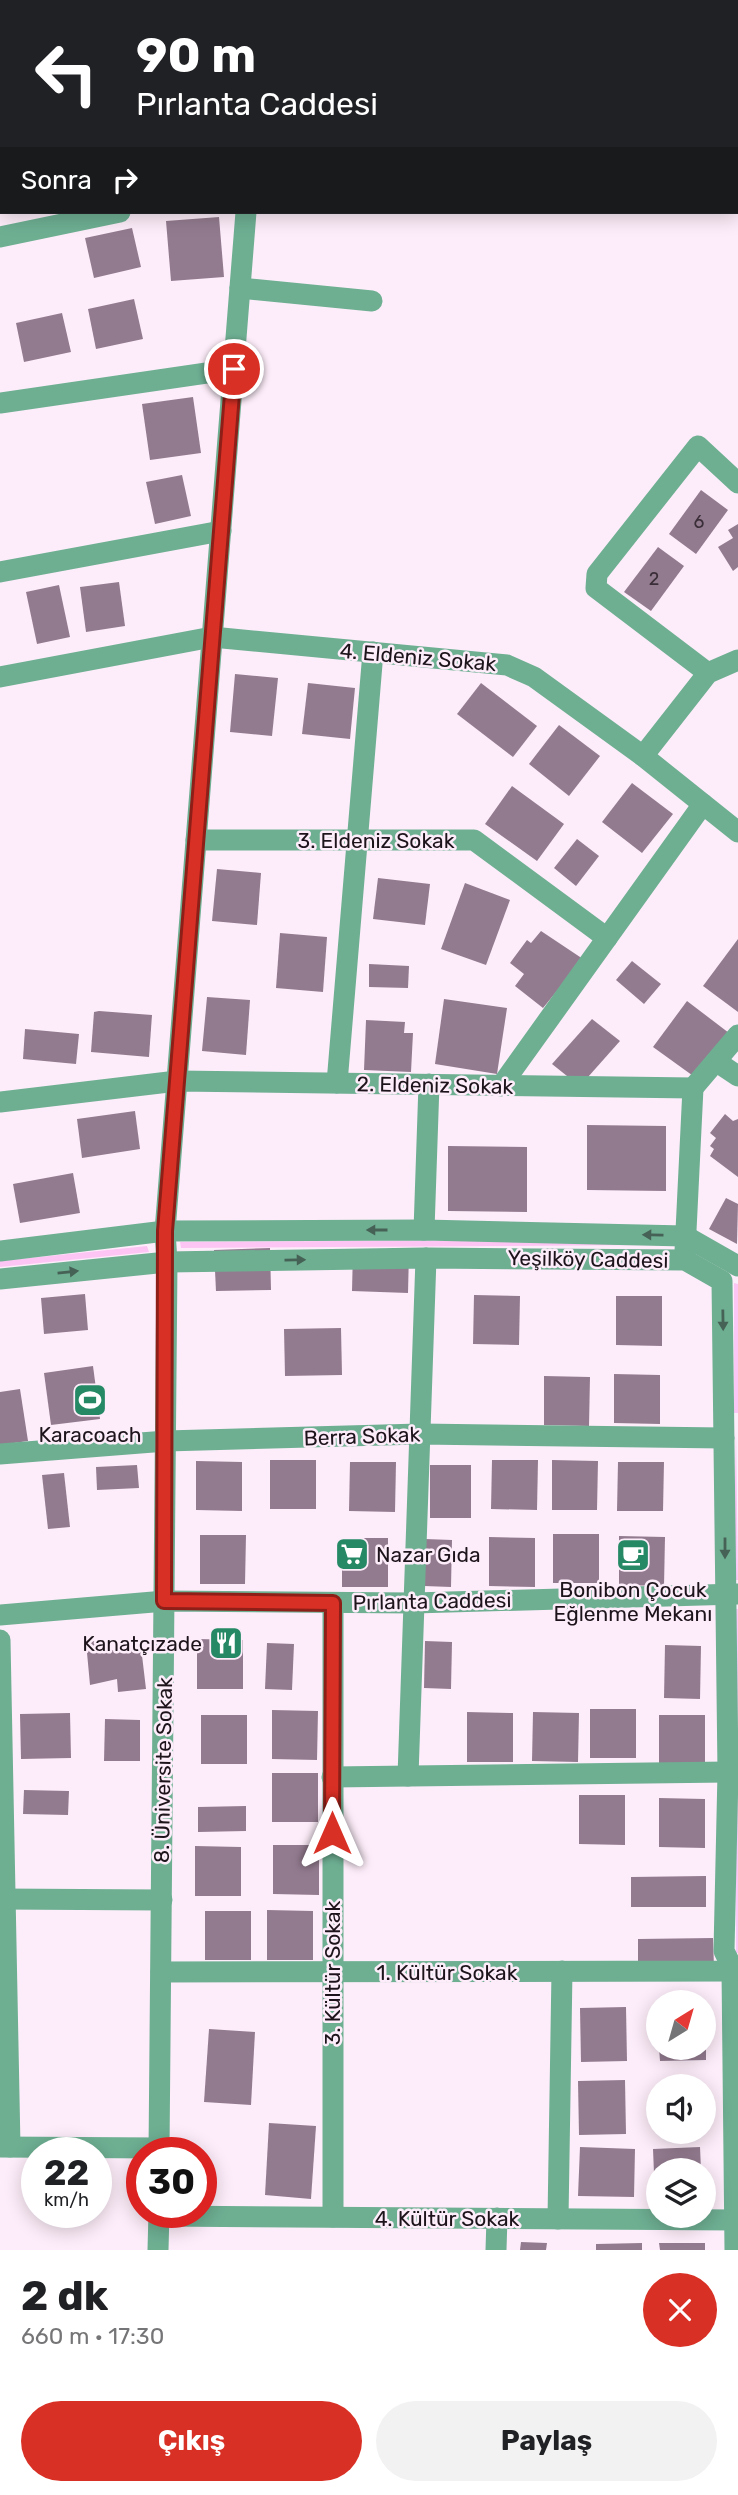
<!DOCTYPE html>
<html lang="tr">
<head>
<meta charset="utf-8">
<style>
  :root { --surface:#fff; --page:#f2f2f2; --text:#202124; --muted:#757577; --accent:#d93025 }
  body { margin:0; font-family:Rubik,sans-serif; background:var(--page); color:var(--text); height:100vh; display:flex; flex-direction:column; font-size:26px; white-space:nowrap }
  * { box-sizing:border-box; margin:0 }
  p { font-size:23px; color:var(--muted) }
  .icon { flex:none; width:38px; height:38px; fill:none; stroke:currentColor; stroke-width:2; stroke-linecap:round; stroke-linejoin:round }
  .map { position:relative; height:2250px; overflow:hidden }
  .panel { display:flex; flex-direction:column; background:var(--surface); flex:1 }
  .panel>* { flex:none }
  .top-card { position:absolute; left:0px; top:0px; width:738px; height:214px; box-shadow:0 4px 18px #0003; background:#202124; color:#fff; overflow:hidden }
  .needle { width:46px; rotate:37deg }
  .fabs { position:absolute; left:646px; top:1990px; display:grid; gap:14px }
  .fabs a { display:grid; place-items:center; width:70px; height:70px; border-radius:50%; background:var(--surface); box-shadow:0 4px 18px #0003; font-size:35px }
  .speed { position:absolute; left:21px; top:2137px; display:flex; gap:14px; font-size:35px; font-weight:700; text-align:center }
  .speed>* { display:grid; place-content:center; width:91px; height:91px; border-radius:50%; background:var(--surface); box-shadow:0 4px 18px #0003; line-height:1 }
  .speed small { font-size:18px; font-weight:400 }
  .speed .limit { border:10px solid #d22; background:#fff; color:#111 }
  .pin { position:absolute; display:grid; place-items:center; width:60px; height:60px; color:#fff; margin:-30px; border:4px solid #fff; border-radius:50%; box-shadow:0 2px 7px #0007 }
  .me { position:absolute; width:77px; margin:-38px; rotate:0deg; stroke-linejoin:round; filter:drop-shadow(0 0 5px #0008) }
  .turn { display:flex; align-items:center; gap:24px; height:147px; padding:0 21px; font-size:32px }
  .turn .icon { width:91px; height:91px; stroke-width:2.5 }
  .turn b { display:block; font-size:49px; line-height:60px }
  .then { display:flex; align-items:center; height:66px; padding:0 21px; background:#0003; gap:14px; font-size:26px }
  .round { display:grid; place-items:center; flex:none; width:74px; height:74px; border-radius:37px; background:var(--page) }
  .summary { display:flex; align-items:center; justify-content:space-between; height:119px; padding:0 21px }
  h1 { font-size:42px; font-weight:700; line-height:52px }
  .cta { display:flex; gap:14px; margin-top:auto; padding:14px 21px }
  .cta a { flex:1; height:80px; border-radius:42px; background:var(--accent); color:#fff; font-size:28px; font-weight:700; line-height:80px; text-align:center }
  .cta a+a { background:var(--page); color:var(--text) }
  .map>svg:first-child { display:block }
  .green { fill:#fdc5f3 }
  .building { fill:#937b8f }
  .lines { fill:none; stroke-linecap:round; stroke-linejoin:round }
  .minor { stroke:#6eaf92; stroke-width:21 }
  .oneway { fill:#466256 }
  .route-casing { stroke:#8d1f18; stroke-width:18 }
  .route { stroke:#d93025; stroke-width:12 }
  .labels { text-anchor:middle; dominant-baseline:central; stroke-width:5; stroke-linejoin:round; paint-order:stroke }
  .number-label { font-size:18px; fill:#3a2e38 }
  .street-label { font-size:21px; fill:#1d141b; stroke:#fdedfa }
  .poi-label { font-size:21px; fill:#1d141b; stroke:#fdedfa }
</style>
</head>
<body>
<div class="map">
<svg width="738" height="2250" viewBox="0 0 738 2250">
  <rect width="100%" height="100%" fill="#fdedfa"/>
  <g class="green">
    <path d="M648 1239V1245L181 1248 180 1242Z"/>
    <path d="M147 1246 149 1252 0 1267V1261Z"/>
    <path d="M734 1283 738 1284V1413H734Z"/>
    <path d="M736 1430 738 1580H733Z"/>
    <path d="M735 1609H738V1953H736Z"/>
  </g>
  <g class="building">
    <path d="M219 217 224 277 171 281 166 221Z"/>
    <path d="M132 228 141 267 94 278 85 238Z"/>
    <path d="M134 299 143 339 96 349 88 309Z"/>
    <path d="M62 313 71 352 24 362 16 323Z"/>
    <path d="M193 397 201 453 150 460 142 404Z"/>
    <path d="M182 475 191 516 155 524 146 482Z"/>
    <path d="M701 490 728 510 696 554 669 534Z"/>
    <path d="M738 524V567L733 571 718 547 733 538 728 530Z"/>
    <path d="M658 547 684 566 651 611 624 592Z"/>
    <path d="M119 582 125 626 86 632 80 587Z"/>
    <path d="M59 585 70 637 37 644 26 592Z"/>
    <path d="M235 674 278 678 272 736 230 732Z"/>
    <path d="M308 683 355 688 350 739 302 734Z"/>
    <path d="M481 683 537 726 513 757 457 714Z"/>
    <path d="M559 725 600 756 569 796 529 764Z"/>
    <path d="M632 783 673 814 642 853 602 822Z"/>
    <path d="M512 786 564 824 537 861 485 824Z"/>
    <path d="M577 839 599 856 576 886 554 868Z"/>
    <path d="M217 869 261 873 257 925 212 921Z"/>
    <path d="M378 878 430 884 425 925 373 919Z"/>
    <path d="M465 883 510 900 486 965 441 949Z"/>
    <path d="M541 931 583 959 543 1008 515 986 524 974 510 963 527 940 531 943Z"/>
    <path d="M280 933 327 937 323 992 276 988Z"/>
    <path d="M738 939V1012L703 986Z"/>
    <path d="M632 961 661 984 644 1004 616 980Z"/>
    <path d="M369 964 409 966 408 988 369 987Z"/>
    <path d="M207 997 250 1000 246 1055 202 1051Z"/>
    <path d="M444 999 507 1008 497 1074 435 1064Z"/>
    <path d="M687 1001 729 1033 696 1078 653 1047Z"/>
    <path d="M99 1011 152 1015 149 1057 91 1052 94 1012Z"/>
    <path d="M592 1019 620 1041 588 1077 567 1076 552 1064Z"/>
    <path d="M366 1020 405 1022 404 1033H413L411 1072 364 1070Z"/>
    <path d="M25 1029 79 1034 76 1064 23 1059Z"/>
    <path d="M135 1111 140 1149 82 1158 77 1119Z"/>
    <path d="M725 1114 733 1121 738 1119V1177L710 1156 714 1149 710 1146 716 1138 710 1133Z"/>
    <path d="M587 1125 666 1126V1191L587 1190Z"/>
    <path d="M448 1146 527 1147V1212L448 1211Z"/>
    <path d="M73 1173 80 1213 20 1223 13 1184Z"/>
    <path d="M726 1198 738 1204 737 1244 709 1229Z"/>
    <path d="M270 1248 271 1290 216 1291 214 1250Z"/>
    <path d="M353 1250 409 1252 408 1293 352 1291Z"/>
    <path d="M85 1294 88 1330 44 1334 41 1298Z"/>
    <path d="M474 1295 520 1296 519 1345 473 1344Z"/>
    <path d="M616 1296H662V1346L616 1345Z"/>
    <path d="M341 1328 342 1375 285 1376 284 1329Z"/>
    <path d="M93 1366 100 1419 51 1425 44 1373Z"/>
    <path d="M614 1374 660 1375V1424L614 1423Z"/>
    <path d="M544 1376 590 1377 589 1426 544 1425Z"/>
    <path d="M20 1389 28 1441 0 1445V1392Z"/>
    <rect x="270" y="1460" width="46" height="49"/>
    <path d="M492 1460H538L537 1510 491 1509Z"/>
    <path d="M552 1460 598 1461 597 1510H552Z"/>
    <path d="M196 1461 242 1462V1511L196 1510Z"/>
    <path d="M350 1462H396L395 1512 349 1511Z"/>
    <path d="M618 1462H664L663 1511H617Z"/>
    <path d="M137 1465 139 1488 97 1490 96 1467Z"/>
    <rect x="430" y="1465" width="41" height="53"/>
    <path d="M64 1473 70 1527 48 1529 42 1475Z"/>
    <rect x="553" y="1534" width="46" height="49"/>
    <path d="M200 1535H246L245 1584H200Z"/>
    <path d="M619 1536 665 1537 664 1586 619 1585Z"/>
    <path d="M489 1537 535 1538V1587L489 1586Z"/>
    <rect x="342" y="1538" width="46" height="49"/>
    <path d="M425 1539 452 1540 451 1587 424 1586Z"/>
    <path d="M197 1639 243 1640V1689H197Z"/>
    <path d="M104 1640 105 1651 141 1647 146 1689 118 1692 117 1679 90 1685 86 1642Z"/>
    <path d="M425 1641 452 1642 451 1689 424 1688Z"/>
    <path d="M267 1643 294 1644 292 1690 265 1689Z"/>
    <path d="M665 1645 701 1646 700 1699 664 1698Z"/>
    <rect x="590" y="1709" width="46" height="49"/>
    <path d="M272 1710 318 1711 317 1760 272 1759Z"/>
    <path d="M467 1712 513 1713V1762H467Z"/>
    <path d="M533 1712 579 1713 578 1762 532 1761Z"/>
    <path d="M70 1713 71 1758 21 1759 20 1714Z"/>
    <rect x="201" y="1715" width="46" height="49"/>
    <path d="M659 1715H705V1765L659 1764Z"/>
    <path d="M105 1719 140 1720V1761H104Z"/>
    <rect x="272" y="1773" width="46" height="49"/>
    <path d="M24 1790 69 1791 68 1815 23 1814Z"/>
    <path d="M579 1795H625V1845L579 1844Z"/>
    <path d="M659 1798 705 1799V1848L659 1847Z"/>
    <path d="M246 1806V1831L198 1832V1807Z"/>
    <path d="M273 1845H319V1895L273 1894Z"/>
    <path d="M195 1846 241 1847V1896H195Z"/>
    <path d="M706 1876V1907H631V1877Z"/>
    <path d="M267 1910 313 1911V1960H267Z"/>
    <rect x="205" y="1911" width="46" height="49"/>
    <path d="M713 1938 714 1968 638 1969V1939Z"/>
    <path d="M626 2007 627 2061 581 2062 580 2008Z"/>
    <path d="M209 2029 255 2032 251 2105 204 2102Z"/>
    <path d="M659 2048H706V2060L660 2061Z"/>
    <path d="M625 2080 626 2134 579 2135 578 2081Z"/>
    <path d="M269 2123 316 2126 311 2199 265 2195Z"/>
    <path d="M580 2147 635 2149 634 2197 578 2196Z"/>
    <path d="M700 2147 701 2170H658V2198H655L653 2149Z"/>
    <path d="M521 2242 547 2243 546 2250H520Z"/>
    <path d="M642 2243V2250H596V2244Z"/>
    <path d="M659 2243H705V2250H660Z"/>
  </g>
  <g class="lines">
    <g class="minor">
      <path d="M211 0V2"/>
      <path d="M437 0V2"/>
      <path d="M535 2 538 0"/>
      <path d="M737 57 738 56"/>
      <path d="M0 58H2"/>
      <path d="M0 237 120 212"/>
      <path d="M240 288 372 301"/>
      <path d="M0 403 234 369"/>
      <path d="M0 572 221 531"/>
      <path d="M708 673 596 588 597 574 698 446 738 483"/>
      <path d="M0 677 212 637 507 665 534 677 643 756 738 832"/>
      <path d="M643 756 708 673 738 660"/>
      <path d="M196 840H474L607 938"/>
      <path d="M717 1062 738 1076"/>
      <path d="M337 1083 373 652"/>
      <path d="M501 1086 703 804"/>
      <path d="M693 1088 738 1035"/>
      <path d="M0 1102 177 1081 693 1088"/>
      <path d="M424 1230 429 1084"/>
      <path d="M0 1251 165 1231 424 1230 685 1236 738 1266"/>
      <path d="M685 1251 693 1088"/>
      <path d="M0 1279 167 1262 426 1258 685 1260 722 1281 728 1772 724 1951 738 1979"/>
      <path d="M0 1454 166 1441 420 1434 724 1438"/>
      <path d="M0 1615 165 1601 414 1603 738 1594"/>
      <path d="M0 1640 10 2147"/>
      <path d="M408 1776 426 1258"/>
      <path d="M332 1777 728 1772"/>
      <path d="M0 1899 162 1900"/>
      <path d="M732 1971 735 2250"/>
      <path d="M161 1972 732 1971 738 1968"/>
      <path d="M0 2147 159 2148"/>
      <path d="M159 2152 167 1262 165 1231 246 212"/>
      <path d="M159 2216 736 2220"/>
      <path d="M333 2217V1603"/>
      <path d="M558 2219 562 1971"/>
      <path d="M158 2250 159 2212"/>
      <path d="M496 2250 497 2218"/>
    </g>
  </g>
  <defs><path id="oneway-solid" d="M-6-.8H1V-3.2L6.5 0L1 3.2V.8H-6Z" transform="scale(1.75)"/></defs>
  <g class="oneway">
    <use href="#oneway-solid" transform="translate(377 1230) rotate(180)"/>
    <use href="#oneway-solid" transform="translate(653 1235) rotate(-179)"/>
    <use href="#oneway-solid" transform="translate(295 1260) rotate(-1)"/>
    <use href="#oneway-solid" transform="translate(68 1272) rotate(-6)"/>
    <use href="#oneway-solid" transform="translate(723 1320) rotate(89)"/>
    <use href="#oneway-solid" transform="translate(725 1548) rotate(90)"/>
  </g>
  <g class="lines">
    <g class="route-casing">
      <path id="route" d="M234 369 165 1231 164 1601 333 1603 332 1833"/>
    </g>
    <use href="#route" class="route"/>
  </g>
  <defs>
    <g id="stadium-square" transform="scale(1.75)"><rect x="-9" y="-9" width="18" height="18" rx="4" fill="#248964" stroke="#fdedfa"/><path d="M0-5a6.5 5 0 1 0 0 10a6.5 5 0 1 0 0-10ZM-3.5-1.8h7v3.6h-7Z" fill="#fff"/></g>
    <g id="supermarket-square" transform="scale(1.75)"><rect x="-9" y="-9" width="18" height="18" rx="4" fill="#248964" stroke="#fdedfa"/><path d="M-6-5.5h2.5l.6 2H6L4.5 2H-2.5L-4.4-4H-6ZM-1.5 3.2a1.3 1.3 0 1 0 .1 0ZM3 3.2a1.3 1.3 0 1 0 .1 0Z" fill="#fff"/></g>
    <g id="cafe-square" transform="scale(1.75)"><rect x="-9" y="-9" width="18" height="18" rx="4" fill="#248964" stroke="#fdedfa"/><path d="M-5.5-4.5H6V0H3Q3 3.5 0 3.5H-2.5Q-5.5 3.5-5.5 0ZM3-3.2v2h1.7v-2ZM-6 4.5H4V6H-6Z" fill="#fff"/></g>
    <g id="restaurant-square" transform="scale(1.75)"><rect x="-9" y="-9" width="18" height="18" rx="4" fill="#248964" stroke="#fdedfa"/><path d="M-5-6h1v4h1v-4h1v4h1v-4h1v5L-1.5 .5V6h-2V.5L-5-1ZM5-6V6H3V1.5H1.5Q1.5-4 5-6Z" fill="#fff"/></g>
  </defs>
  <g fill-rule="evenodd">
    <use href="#stadium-square" x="90" y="1400"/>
    <use href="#supermarket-square" x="352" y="1554"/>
    <use href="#cafe-square" x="633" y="1555"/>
    <use href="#restaurant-square" x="226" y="1643"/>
  </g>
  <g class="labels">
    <g class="number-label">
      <text x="699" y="522">6</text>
      <text x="654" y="579">2</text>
    </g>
    <g class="street-label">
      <text transform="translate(418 657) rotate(5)">4. Eldeniz Sokak</text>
      <text x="376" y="840">3. Eldeniz Sokak</text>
      <text transform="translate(435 1085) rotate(1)">2. Eldeniz Sokak</text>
      <text transform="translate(588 1259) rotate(1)">Yeşilköy Caddesi</text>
      <text transform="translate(362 1436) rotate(-2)">Berra Sokak</text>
      <text transform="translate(432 1601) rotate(-1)">Pırlanta Caddesi</text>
      <text transform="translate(163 1770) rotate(-89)">8. Üniversite Sokak</text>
      <text x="447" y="1972">1. Kültür Sokak</text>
      <text transform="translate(332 1973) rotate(-90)">3. Kültür Sokak</text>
      <text x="447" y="2218">4. Kültür Sokak</text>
    </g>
    <g class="poi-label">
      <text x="90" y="1434">Karacoach</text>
      <text x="376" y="1554" text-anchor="start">Nazar Gıda</text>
      <text x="633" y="1589">Bonibon Çocuk<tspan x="633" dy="24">Eğlenme Mekanı</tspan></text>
      <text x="202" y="1643" text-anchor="end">Kanatçızade</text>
    </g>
  </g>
</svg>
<div class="fabs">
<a><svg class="needle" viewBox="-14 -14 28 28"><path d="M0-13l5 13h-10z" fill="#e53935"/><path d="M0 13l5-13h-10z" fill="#757577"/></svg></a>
<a><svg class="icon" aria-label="sound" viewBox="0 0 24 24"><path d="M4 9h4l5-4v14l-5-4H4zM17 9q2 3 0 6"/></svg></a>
<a><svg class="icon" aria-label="layers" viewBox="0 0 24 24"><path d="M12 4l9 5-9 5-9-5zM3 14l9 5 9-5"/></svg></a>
</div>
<div class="speed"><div>22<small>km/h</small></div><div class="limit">30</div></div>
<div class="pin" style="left:234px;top:369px;background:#d93025"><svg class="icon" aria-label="arrive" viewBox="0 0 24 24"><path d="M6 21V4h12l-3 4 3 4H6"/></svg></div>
<svg class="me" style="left:332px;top:1833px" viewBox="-20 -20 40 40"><path d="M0-17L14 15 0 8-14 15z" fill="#d93025" stroke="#fff" stroke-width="4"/></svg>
<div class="top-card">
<div class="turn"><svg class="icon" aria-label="left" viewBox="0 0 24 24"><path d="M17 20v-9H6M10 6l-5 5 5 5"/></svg><div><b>90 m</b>Pırlanta Caddesi</div></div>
<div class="then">Sonra<svg class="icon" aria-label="right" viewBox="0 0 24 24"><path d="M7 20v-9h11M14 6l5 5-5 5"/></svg></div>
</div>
</div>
<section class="panel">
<div class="summary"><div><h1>2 dk</h1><p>660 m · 17:30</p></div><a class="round" style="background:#d93025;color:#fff"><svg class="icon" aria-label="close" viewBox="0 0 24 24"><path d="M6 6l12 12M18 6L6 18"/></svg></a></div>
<div class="cta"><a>Çıkış</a><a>Paylaş</a></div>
</section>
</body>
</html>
